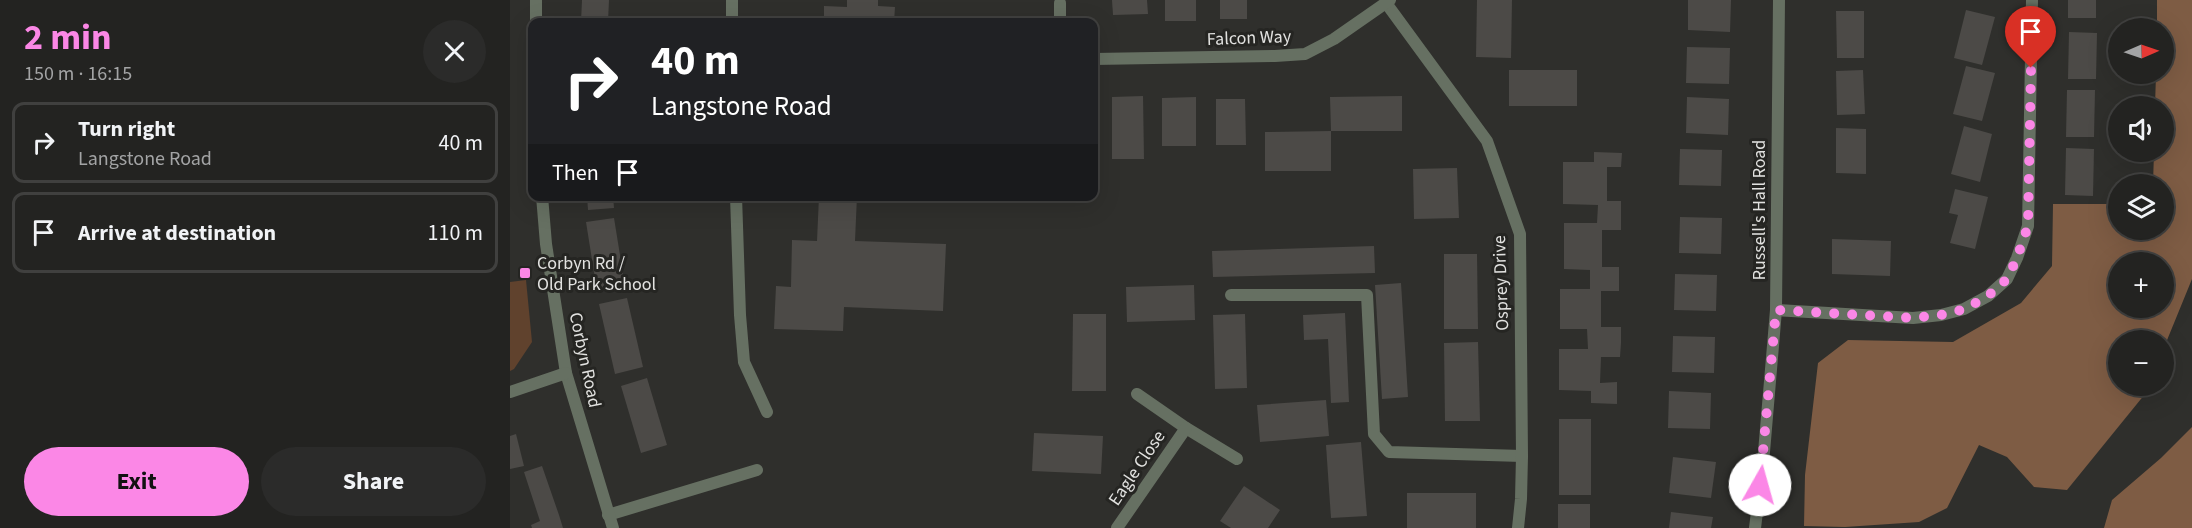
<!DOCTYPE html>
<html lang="en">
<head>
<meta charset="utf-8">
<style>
  :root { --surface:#232321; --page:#2b2b2a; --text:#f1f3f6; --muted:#a3a4a5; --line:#40403f; --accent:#fb87e6 }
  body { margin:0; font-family:"Source Sans 3",sans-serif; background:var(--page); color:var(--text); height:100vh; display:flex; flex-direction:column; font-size:22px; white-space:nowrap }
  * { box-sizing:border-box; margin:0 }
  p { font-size:20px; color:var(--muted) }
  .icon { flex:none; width:33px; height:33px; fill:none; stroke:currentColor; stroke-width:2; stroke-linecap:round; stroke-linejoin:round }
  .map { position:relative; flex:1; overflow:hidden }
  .drawer { display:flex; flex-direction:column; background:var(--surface); width:510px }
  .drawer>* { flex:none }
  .top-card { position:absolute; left:18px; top:18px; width:570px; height:183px; border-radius:12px; box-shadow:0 6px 24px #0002,0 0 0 2px var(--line); background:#202124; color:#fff; overflow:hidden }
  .needle { width:39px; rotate:88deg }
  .fabs { position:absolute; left:1598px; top:18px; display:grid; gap:12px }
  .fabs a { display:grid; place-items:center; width:66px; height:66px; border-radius:50%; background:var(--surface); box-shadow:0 6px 24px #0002,0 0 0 2px var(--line); font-size:30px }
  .pin { position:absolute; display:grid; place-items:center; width:51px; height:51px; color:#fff; margin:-62px -26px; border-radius:50% 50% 50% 0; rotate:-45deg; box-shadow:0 0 6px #0007 }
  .pin .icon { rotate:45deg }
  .me { position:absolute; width:66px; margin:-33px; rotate:7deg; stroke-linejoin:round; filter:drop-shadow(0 0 4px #0008) }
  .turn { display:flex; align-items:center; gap:21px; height:126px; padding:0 24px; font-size:27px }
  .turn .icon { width:78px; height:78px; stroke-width:2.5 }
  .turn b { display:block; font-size:42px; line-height:51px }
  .then { display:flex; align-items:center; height:57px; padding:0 24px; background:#0003; gap:12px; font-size:22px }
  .round { display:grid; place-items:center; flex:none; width:63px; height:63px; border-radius:32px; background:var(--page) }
  .headline { display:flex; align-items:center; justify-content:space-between; height:102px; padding:0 24px }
  h1 { font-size:36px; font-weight:700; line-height:45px; color:var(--accent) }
  .cta { display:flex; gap:12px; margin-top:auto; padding:12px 24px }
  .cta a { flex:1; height:69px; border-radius:36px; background:var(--accent); color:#111; font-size:24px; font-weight:700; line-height:69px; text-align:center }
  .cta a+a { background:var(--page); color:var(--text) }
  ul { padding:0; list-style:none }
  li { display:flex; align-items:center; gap:18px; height:81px; margin:0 12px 9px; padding:0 12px; border:3px solid var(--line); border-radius:12px }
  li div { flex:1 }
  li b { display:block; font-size:22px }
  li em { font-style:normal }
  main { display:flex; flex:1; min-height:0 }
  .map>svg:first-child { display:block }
  .green { fill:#60422d }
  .forest { fill:#7e5c44; fill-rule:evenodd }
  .building { fill:#4c4a47 }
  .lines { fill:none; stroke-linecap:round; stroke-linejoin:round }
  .lane { stroke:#667062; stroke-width:12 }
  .street { stroke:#667062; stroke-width:12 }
  .route { stroke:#fb87e6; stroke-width:10; stroke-dasharray:0 18 }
  .poi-dot { fill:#fb87e6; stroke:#252522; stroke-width:2 }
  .labels { text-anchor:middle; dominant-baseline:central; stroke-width:6; stroke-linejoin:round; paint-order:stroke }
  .street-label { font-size:18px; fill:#e2e2e0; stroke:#252522 }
  .poi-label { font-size:18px; fill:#e2e2e0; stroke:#252522; text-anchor:start }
</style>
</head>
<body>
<main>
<section class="drawer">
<div class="headline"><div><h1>2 min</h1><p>150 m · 16:15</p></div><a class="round"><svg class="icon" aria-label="close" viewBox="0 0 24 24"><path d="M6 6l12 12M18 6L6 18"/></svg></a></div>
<ul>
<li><svg class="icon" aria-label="right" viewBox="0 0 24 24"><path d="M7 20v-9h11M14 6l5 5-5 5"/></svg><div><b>Turn right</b><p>Langstone Road</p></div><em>40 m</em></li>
<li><svg class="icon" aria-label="arrive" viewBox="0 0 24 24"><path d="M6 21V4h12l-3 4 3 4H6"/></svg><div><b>Arrive at destination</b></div><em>110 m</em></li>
</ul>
<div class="cta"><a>Exit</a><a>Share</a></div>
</section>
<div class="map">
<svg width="1682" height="528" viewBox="0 0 1682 528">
  <rect width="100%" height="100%" fill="#2f2f2c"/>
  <path class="green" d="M16 280 22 342 4 369 0 371V282Z"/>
  <g class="forest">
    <path d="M1647 0H1682V279L1653 350V340H1608V386H1638L1635 394 1557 490 1524 487 1497 457 1469 445 1437 508 1409 522 1335 527 1294 526 1295 475 1308 363 1338 340 1443 342 1511 303 1542 266 1543 204H1608V230H1653V184H1643L1644 152H1653V106H1645L1646 74H1653V28H1647ZM1608 262H1653V308H1608Z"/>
    <path d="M1682 427V528H1594L1602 500 1651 458Z"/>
  </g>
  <g class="building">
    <path d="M72 0H99L98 22H71Z"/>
    <path d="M337 0H368V6L385 7 384 22H314V6L337 7Z"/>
    <path d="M602 0H637L638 14 603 15Z"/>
    <rect x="655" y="0" width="31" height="21"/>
    <rect x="710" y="0" width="27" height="19"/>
    <path d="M967 0H1002L1001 58 966 57Z"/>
    <path d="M1178 0H1221L1220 32 1178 30Z"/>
    <rect x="1558" y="0" width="28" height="18"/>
    <path d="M1456 10 1485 17 1472 65 1444 58Z"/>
    <path d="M1326 11H1354V58H1327Z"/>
    <path d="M1559 32 1587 33 1586 79H1558Z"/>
    <path d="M1177 47 1220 48 1219 84 1176 83Z"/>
    <path d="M1456 66 1485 73 1472 121 1443 114Z"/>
    <rect x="999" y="70" width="68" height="36"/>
    <path d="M1353 70 1355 114 1327 115 1326 71Z"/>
    <path d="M1557 90H1585L1584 137H1556Z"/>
    <path d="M633 96 634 159H602V97Z"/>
    <path d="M892 96V131H821L820 97Z"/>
    <path d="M686 97V146H652V98Z"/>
    <path d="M1177 97 1219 99 1218 135 1176 133Z"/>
    <path d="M706 99H735L736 145H706Z"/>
    <path d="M1454 126 1482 134 1470 182 1441 174Z"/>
    <path d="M1326 128 1356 129V174L1326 173Z"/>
    <path d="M821 131V171H755V132Z"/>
    <path d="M1556 148 1584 149 1583 196 1555 195Z"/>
    <path d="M1170 149 1212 150 1211 186 1169 185Z"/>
    <path d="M1084 152 1112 153 1111 167H1097V201H1111V230H1092V267H1109V291H1091V327H1111V343L1110 357H1091L1090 383 1107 382V404L1081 403V391L1049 390V349H1078L1077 329H1050V289H1080V270L1054 269V223H1087L1088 205 1053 204V162H1084Z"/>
    <path d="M947 168 949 218 904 219 903 169Z"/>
    <path d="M1445 189 1478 197 1465 249 1440 243 1448 215 1439 213Z"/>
    <path d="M77 196H103L104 208 78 210Z"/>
    <path d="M309 196H347L345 241 436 244 433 311 334 307 333 331 264 329 266 286 281 287 282 240 307 241Z"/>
    <path d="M1170 217 1212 218 1211 254 1169 253Z"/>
    <path d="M104 218 115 286 87 291 76 222Z"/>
    <path d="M1322 239 1381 241 1380 276 1322 274Z"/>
    <path d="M864 246 865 273 703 277 702 251Z"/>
    <path d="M934 254H967L968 329H934Z"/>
    <path d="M1165 274 1207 275 1206 311 1164 310Z"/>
    <path d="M891 283 898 397 872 399 865 285Z"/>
    <path d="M684 285 685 320 617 322 616 287Z"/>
    <path d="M117 298 133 367 105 374 89 304Z"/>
    <path d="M835 313 839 402 821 403 818 339 794 340 793 315Z"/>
    <path d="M563 314H596V391H562Z"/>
    <path d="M735 314 737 388 705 389 703 315Z"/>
    <path d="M1163 336 1205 337 1204 373 1162 372Z"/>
    <path d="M968 342 970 421H935L934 343Z"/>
    <path d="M137 378 157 445 131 453 111 386Z"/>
    <path d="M1159 391 1201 393 1200 429 1158 428Z"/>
    <path d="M816 400 819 436 750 442 747 405Z"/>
    <rect x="1049" y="419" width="32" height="76"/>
    <path d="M524 433 593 436 591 474 522 471Z"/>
    <path d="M6 434 14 466 0 469V436Z"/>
    <path d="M851 442 857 516 821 518 816 445Z"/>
    <path d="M1163 457 1206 462 1201 498 1159 493Z"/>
    <path d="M32 466 49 515 53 528H22L21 525 30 521 14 472Z"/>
    <path d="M734 486 770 510 758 528H721L710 521Z"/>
    <rect x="897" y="493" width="69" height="35"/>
    <rect x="1048" y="504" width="32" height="24"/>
    <path d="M1161 512 1203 517 1201 528H1159Z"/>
  </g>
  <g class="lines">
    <g class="lane">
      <path d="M222 0V22"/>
      <path d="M226 196 230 315 234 362 257 412"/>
      <path d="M721 295H857L864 434 879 452 1012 456"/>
      <path d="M98 515 247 470"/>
    </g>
    <g class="street">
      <path d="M550 3V22"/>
      <path d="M876 3 977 141 1010 234 1012 456 1011 499 1008 528"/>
      <path d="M26 22V0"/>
      <path d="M584 59 765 56 795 54 824 39 880 0"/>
      <path d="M32 196 36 244 56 373 103 528"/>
      <path d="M1266 310 1403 318 1431 315 1454 309 1478 296 1497 279 1507 258 1518 226 1522 0"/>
      <path d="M0 392 56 373"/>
      <path d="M627 394 676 428 727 459"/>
      <path d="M607 528 676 428"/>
      <path d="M1245 528 1253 464 1266 310 1269 0"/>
    </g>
  </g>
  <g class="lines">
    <path class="route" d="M1250 485 1266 310 1403 318 1431 315 1455 309 1478 296 1497 279 1507 258 1518 226 1521 68"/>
  </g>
  <rect class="poi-dot" x="9" y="267" width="12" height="12" rx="3"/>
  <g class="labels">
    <g class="street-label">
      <text transform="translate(739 38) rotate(-2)">Falcon Way</text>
      <text transform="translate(1249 210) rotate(-90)">Russell's Hall Road</text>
      <text transform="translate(991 283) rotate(-92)">Osprey Drive</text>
      <text transform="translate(75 360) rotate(78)">Corbyn Road</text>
      <text transform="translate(627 468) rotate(-56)">Eagle Close</text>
    </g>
    <g class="poi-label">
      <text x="27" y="263">Corbyn Rd /<tspan x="27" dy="21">Old Park School</tspan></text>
    </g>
  </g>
</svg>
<div class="fabs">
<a><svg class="needle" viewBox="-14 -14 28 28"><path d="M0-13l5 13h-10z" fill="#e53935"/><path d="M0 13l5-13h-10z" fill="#a3a4a5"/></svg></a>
<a><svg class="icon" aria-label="sound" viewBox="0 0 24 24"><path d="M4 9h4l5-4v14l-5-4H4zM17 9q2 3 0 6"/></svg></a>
<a><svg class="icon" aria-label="layers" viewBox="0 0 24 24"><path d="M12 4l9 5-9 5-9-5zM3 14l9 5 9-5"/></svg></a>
<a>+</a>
<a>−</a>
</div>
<div class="pin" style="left:1521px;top:68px;background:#d93025"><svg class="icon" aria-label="arrive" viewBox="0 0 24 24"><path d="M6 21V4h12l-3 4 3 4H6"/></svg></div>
<svg class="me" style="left:1250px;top:485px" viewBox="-20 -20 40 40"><circle r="19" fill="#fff"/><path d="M0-13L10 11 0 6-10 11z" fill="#fb87e6"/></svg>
<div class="top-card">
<div class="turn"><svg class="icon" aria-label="right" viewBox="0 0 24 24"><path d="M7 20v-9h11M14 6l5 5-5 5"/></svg><div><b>40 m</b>Langstone Road</div></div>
<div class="then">Then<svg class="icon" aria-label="arrive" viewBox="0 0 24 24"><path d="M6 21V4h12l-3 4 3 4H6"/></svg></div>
</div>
</div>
</main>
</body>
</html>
